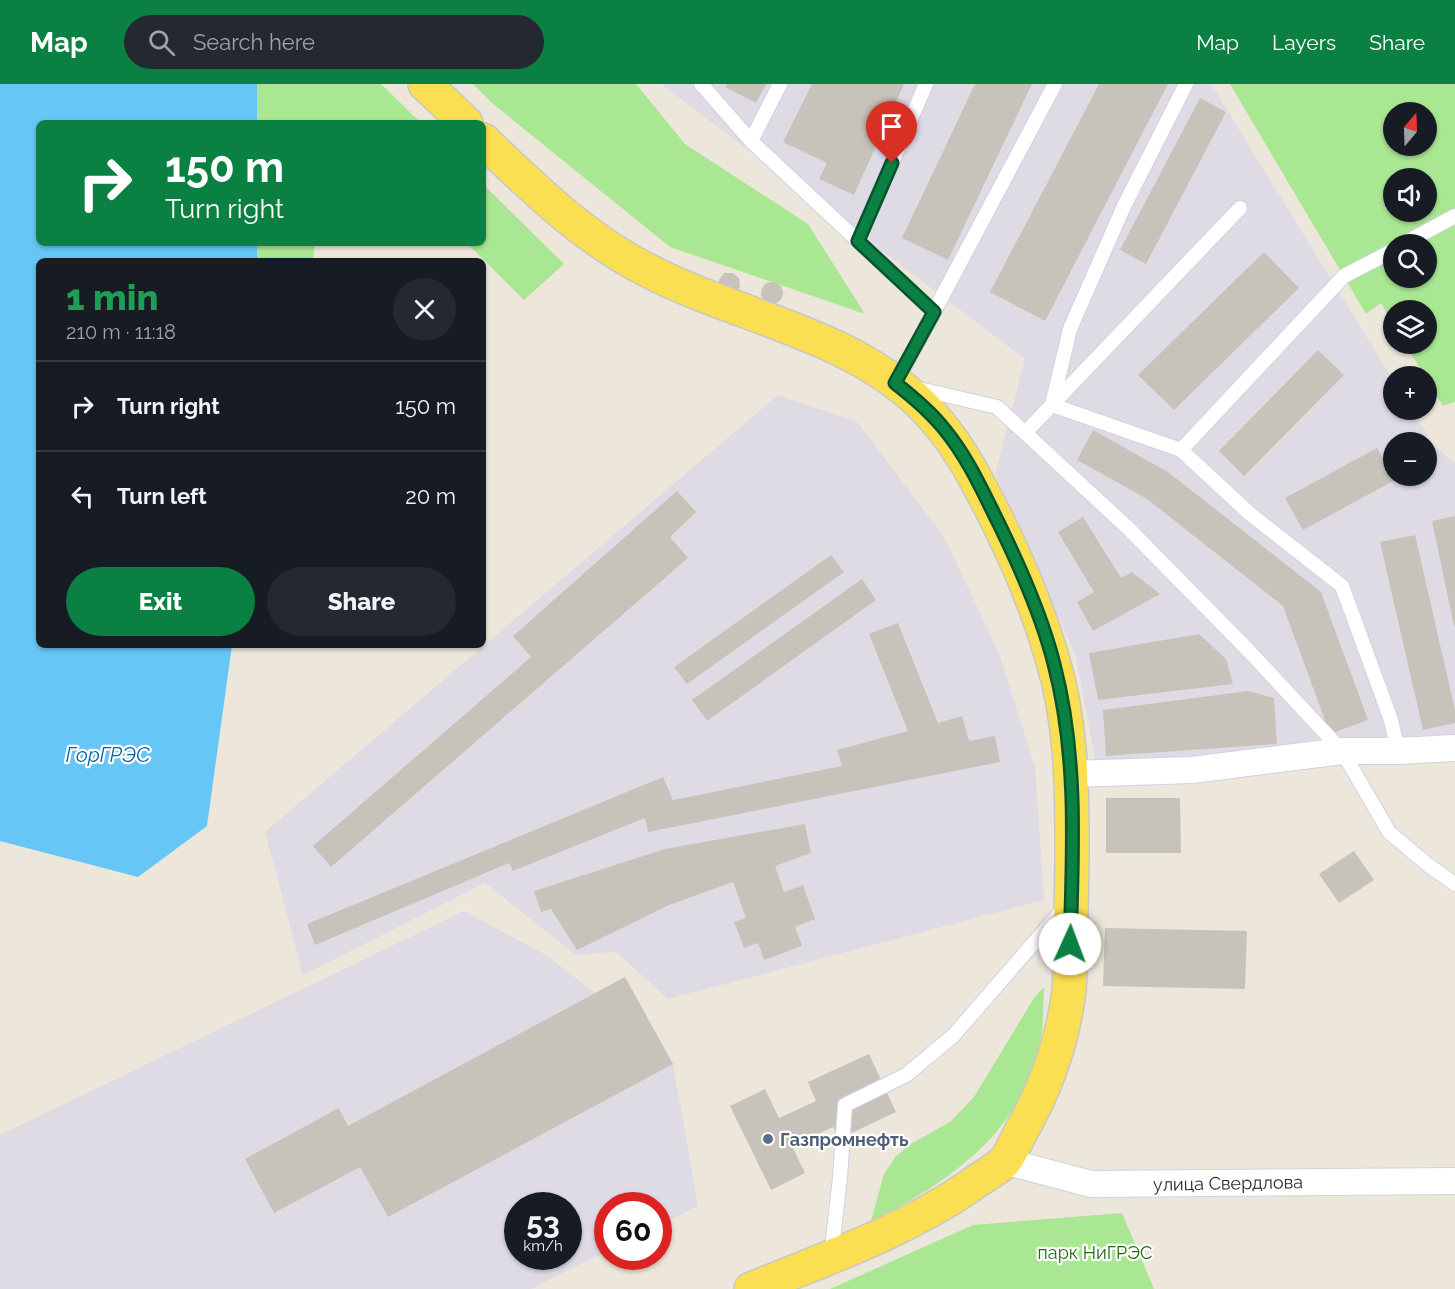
<!DOCTYPE html>
<html lang="en">
<head>
<meta charset="utf-8">
<style>
  :root { --surface:#171b24; --page:#242831; --text:#f1f3f6; --muted:#9ea1a6; --line:#363941; --accent:#0b8043 }
  body { margin:0; font-family:Raleway,sans-serif; background:var(--page); color:var(--text); height:100vh; display:flex; flex-direction:column; font-size:22px; white-space:nowrap }
  * { box-sizing:border-box; margin:0 }
  p { font-size:20px; color:var(--muted) }
  .icon { flex:none; width:33px; height:33px; fill:none; stroke:currentColor; stroke-width:2; stroke-linecap:round; stroke-linejoin:round }
  .map { position:relative; flex:1; overflow:hidden }
  .panel { position:absolute; left:36px; top:174px; width:450px; height:390px; display:flex; flex-direction:column; background:var(--surface); border-radius:9px; box-shadow:0 2px 4px #0004 }
  .panel>* { flex:none }
  .guide { position:absolute; left:36px; top:36px; width:450px; height:126px; border-radius:9px; box-shadow:0 2px 4px #0004; background:#0b8043; color:#fff; overflow:hidden }
  .needle { width:39px; rotate:19deg }
  .tools { position:absolute; left:1383px; top:18px; display:grid; gap:12px }
  .tools a { display:grid; place-items:center; width:54px; height:54px; border-radius:50%; background:var(--surface); box-shadow:0 2px 4px #0004; font-size:30px }
  .speed { position:absolute; left:504px; top:1108px; display:flex; gap:12px; font-size:30px; font-weight:700; text-align:center }
  .speed>* { display:grid; place-content:center; width:78px; height:78px; border-radius:50%; background:var(--surface); box-shadow:0 2px 4px #0004; line-height:1 }
  .speed small { font-size:15px; font-weight:400 }
  .speed .limit { border:9px solid #d22; background:#fff; color:#111 }
  .pin { position:absolute; display:grid; place-items:center; width:51px; height:51px; color:#fff; margin:-62px -26px; border-radius:50% 50% 50% 0; rotate:-45deg; box-shadow:0 0 6px #0007 }
  .pin .icon { rotate:45deg }
  .me { position:absolute; width:66px; margin:-33px; rotate:2deg; stroke-linejoin:round; filter:drop-shadow(0 0 4px #0008) }
  .turn { display:flex; align-items:center; gap:21px; height:126px; padding:0 30px; font-size:27px }
  .turn .icon { width:78px; height:78px; stroke-width:2.5 }
  .turn b { display:block; font-size:42px; line-height:51px }
  .round { display:grid; place-items:center; flex:none; width:63px; height:63px; border-radius:32px; background:var(--page) }
  .headline { display:flex; align-items:center; justify-content:space-between; height:102px; padding:0 30px }
  h1 { font-size:36px; font-weight:800; line-height:45px; color:#1e9e55 }
  .action { display:flex; gap:12px; margin-top:auto; padding:12px 30px }
  .action a { flex:1; height:69px; border-radius:36px; background:var(--accent); color:#fff; font-size:24px; font-weight:800; line-height:69px; text-align:center }
  .action a+a { background:var(--page); color:var(--text) }
  ul { padding:0; list-style:none }
  li { display:flex; align-items:center; gap:18px; height:90px; padding:0 30px; border-top:2px solid var(--line) }
  li div { flex:1 }
  li b { display:block; font-size:22px }
  li em { font-style:normal }
  header { display:flex; align-items:center; gap:36px; box-sizing:border-box; height:84px; padding:0 30px; background:var(--accent); color:#fff }
  header strong { font-size:28px }
  nav { display:flex; gap:33px; margin-inline-start:auto; font-size:21px }
  .search { width:420px; height:54px; background:var(--page); display:flex; align-items:center; gap:15px; box-sizing:border-box; padding:0 21px; border-radius:33px; color:var(--muted); font-size:22px }
  .map>svg:first-child { display:block }
  .industrial { fill:#dfdbe5; fill-rule:evenodd }
  .green { fill:#a9e793; fill-rule:evenodd }
  .water { fill:#66c6f6 }
  .building { fill:#c8c3ba }
  .lines { fill:none; stroke-linecap:round; stroke-linejoin:round }
  .service-casing { stroke:#cfd2e4; stroke-width:16 }
  .minor-casing { stroke:#cfd2e4; stroke-width:28 }
  .primary-casing { stroke:#c8c8c8; stroke-width:36 }
  .service { stroke:#fff; stroke-width:14 }
  .minor { stroke:#fff; stroke-width:26 }
  .primary { stroke:#fadf52; stroke-width:33 }
  .route-casing { stroke:#07532c; stroke-width:15 }
  .route { stroke:#0b8043; stroke-width:10 }
  .service-dot { fill:#5c6f8a; stroke:#fff; stroke-width:2 }
  .labels { text-anchor:middle; dominant-baseline:central; stroke-width:4.5; stroke-linejoin:round; paint-order:stroke }
  .service-label { font-size:18px; font-weight:bold; fill:#4e5e75; stroke:#fff; text-anchor:start }
  .street-label { font-size:18px; fill:#2a2a2a; stroke:#fff }
  .park-label { font-size:18px; fill:#216b15; stroke:#fff }
  .water-label { font-size:20px; font-style:italic; fill:#0461a3; stroke:#fff }
</style>
</head>
<body>
<header>
<strong>Map</strong>
<div class="search"><svg class="icon" aria-label="search" viewBox="0 0 24 24"><circle cx="10" cy="10" r="6"/><path d="M15 15l6 6"/></svg>Search here</div>
<nav><a>Map</a><a>Layers</a><a>Share</a></nav>
</header>
<div class="map">
<svg width="1455" height="1205" viewBox="0 0 1455 1205">
  <rect width="100%" height="100%" fill="#ede6da"/>
  <g class="industrial">
    <path d="M661 0H1211L1393 296 1394 326H1412L1434 361 1455 380V658L1096 681 1076 572 995 390 1025 275ZM1394 358H1426V392H1394Z"/>
    <path d="M778 311 857 338 943 451 999 569 1035 683 1044 816 668 915 616 868 576 871 485 799 303 891 265 748Z"/>
    <path d="M464 827 546 871 595 909 625 893 673 980 698 1122 659 1142 658 1122H608L607 1167 531 1205H0V1051ZM518 1122H568V1173H518Z"/>
  </g>
  <g class="green">
    <path d="M257 0H381L421 39H257Z"/>
    <path d="M473 0H636L685 60 808 140 865 230 670 163 492 19Z"/>
    <path d="M1230 0H1455V318L1443 322 1405 260H1426V226H1394L1393 240 1381 219 1366 230ZM1394 28H1426V62H1394ZM1394 94H1426V128H1394ZM1394 160H1426V194H1394Z"/>
    <path d="M483 100 564 180 524 216 467 159H483Z"/>
    <path d="M257 159H315L313 177H257Z"/>
    <path d="M1044 903C1043 920 1044 937 1041 954 1025 1046 949 1099 871 1137L884 1090 896 1072 911 1060 950 1038 974 1013 1034 914Z"/>
    <path d="M1122 1129 1154 1205H830L973 1141Z"/>
  </g>
  <path class="water" d="M0 0H257V39H39V159H257V177H39V561H232L207 742 138 793 0 757Z"/>
  <g class="building">
    <path d="M727 0H766L756 19 725 3Z"/>
    <path d="M812 0H904L854 111 819 95 827 79 783 58Z"/>
    <path d="M975 0H1032L948 176 902 154Z"/>
    <path d="M1099 0H1168L1045 237 990 208Z"/>
    <path d="M1200 14 1226 28 1146 180 1120 166Z"/>
    <path d="M1264 168 1299 204 1174 326 1138 291Z"/>
    <path d="M724 189H733L739 194 740 203 735 209 719 204V196Z"/>
    <circle cx="772" cy="209" r="11"/>
    <path d="M1318 266 1344 291 1244 392 1219 367Z"/>
    <path d="M1093 346 1168 388 1321 508 1368 636 1330 650 1283 522 1147 415 1077 376Z"/>
    <path d="M1377 364 1395 396 1303 446 1285 414Z"/>
    <path d="M677 407 696 428 670 453 688 474 331 783 313 762 531 573 513 552Z"/>
    <path d="M1455 432V542H1454L1432 437Z"/>
    <path d="M1083 433 1121 494 1132 488 1160 510 1093 547 1077 518 1094 508 1058 448Z"/>
    <path d="M1415 451 1455 626V639L1423 646 1380 458Z"/>
    <path d="M831 471 844 488 687 600 674 583Z"/>
    <path d="M862 495 876 516 707 637 692 616Z"/>
    <path d="M898 539 938 639 962 632 969 657 995 652 1000 678 648 748 645 734 513 787 509 779 315 861 307 840 663 693 673 716 842 682 837 666 908 647 869 550Z"/>
    <path d="M1199 550 1226 575 1233 600 1098 616 1089 569Z"/>
    <path d="M1248 607 1274 614 1277 660 1106 672 1103 626Z"/>
    <path d="M1106 714H1180L1181 769H1106Z"/>
    <path d="M805 740 811 769 775 782 784 808 803 801 815 835 795 843 802 862 764 876 758 859 744 864 734 838 746 834 733 798 669 821 577 866 551 825 541 828 534 807 665 765Z"/>
    <path d="M1354 767 1374 796 1339 819 1319 790Z"/>
    <path d="M1105 844 1247 847 1245 905 1103 902Z"/>
    <path d="M625 893 673 980 388 1133 360 1083 274 1129 245 1075 339 1024 348 1042Z"/>
    <path d="M869 970 896 1028 839 1055 833 1043 792 1062 805 1089 771 1106 730 1022 765 1005 779 1034 816 1017 808 998Z"/>
  </g>
  <g class="lines">
    <g class="service-casing">
      <g id="service">
        <path d="M701 0 751 57"/>
        <path d="M780 0 751 57 858 157"/>
        <path d="M926 0 858 157 934 228"/>
        <path d="M1186 0 1124 122 1070 245 1052 321 1181 366 1344 192 1394 166"/>
        <path d="M1403 160 1455 132"/>
        <path d="M896 299 1055 0"/>
        <path d="M915 304 997 323 1128 444 1248 566 1342 667 1389 748 1428 781 1455 800"/>
        <path d="M1025 349 1240 124"/>
        <path d="M1181 366 1249 429 1342 502 1391 636 1398 667"/>
        <path d="M831 1172 840 1094 845 1021 906 991 953 952 1065 823"/>
      </g>
    </g>
    <g class="minor-casing">
      <g id="minor">
        <path d="M1072 690 1192 686 1342 667H1398L1455 664"/>
        <path d="M1004 1077 1091 1100 1455 1097"/>
      </g>
    </g>
    <g class="primary-casing">
      <g id="primary">
        <path d="M425 0 466 39"/>
        <path d="M483 56C533 104 584 154 647 186 737 233 846 248 921 320 957 355 978 398 1000 442 1021 485 1040 531 1053 577 1071 637 1072 699 1072 761 1072 796 1071 831 1070 866 1070 880 1070 894 1069 907 1063 954 1047 1002 1023 1044 1017 1055 1011 1070 1003 1079 993 1088 980 1094 970 1102 903 1148 825 1175 751 1205"/>
      </g>
    </g>
    <use href="#service" class="service"/>
    <use href="#minor" class="minor"/>
    <use href="#primary" class="primary"/>
  </g>
  <g class="lines">
    <g class="route-casing">
      <path id="route" d="M892 79 858 157 934 228 895 299C913 313 931 328 945 346 968 374 983 408 999 440 1021 485 1042 532 1054 580 1078 671 1073 767 1070 860"/>
    </g>
    <use href="#route" class="route"/>
  </g>
  <circle class="service-dot" cx="768" cy="1055" r="6"/>
  <g class="labels">
    <g class="service-label">
      <text x="780" y="1055">Газпромнефть</text>
    </g>
    <g class="street-label">
      <text transform="translate(1228 1099) rotate(-1)">улица Свердлова</text>
    </g>
    <g class="park-label">
      <text x="1095" y="1168">парк НиГРЭС</text>
    </g>
    <g class="water-label">
      <text x="108" y="671">ГорГРЭС</text>
    </g>
  </g>
</svg>
<div class="tools">
<a><svg class="needle" viewBox="-14 -14 28 28"><path d="M0-13l5 13h-10z" fill="#e53935"/><path d="M0 13l5-13h-10z" fill="#9ea1a6"/></svg></a>
<a><svg class="icon" aria-label="sound" viewBox="0 0 24 24"><path d="M4 9h4l5-4v14l-5-4H4zM17 9q2 3 0 6"/></svg></a>
<a><svg class="icon" aria-label="search" viewBox="0 0 24 24"><circle cx="10" cy="10" r="6"/><path d="M15 15l6 6"/></svg></a>
<a><svg class="icon" aria-label="layers" viewBox="0 0 24 24"><path d="M12 4l9 5-9 5-9-5zM3 14l9 5 9-5"/></svg></a>
<a>+</a>
<a>−</a>
</div>
<div class="speed"><div>53<small>km/h</small></div><div class="limit">60</div></div>
<div class="pin" style="left:892px;top:79px;background:#d93025"><svg class="icon" aria-label="arrive" viewBox="0 0 24 24"><path d="M6 21V4h12l-3 4 3 4H6"/></svg></div>
<svg class="me" style="left:1070px;top:860px" viewBox="-20 -20 40 40"><circle r="19" fill="#fff"/><path d="M0-13L10 11 0 6-10 11z" fill="#0b8043"/></svg>
<div class="guide">
<div class="turn"><svg class="icon" aria-label="right" viewBox="0 0 24 24"><path d="M7 20v-9h11M14 6l5 5-5 5"/></svg><div><b>150 m</b>Turn right</div></div>
</div>
<section class="panel">
<div class="headline"><div><h1>1 min</h1><p>210 m · 11:18</p></div><a class="round"><svg class="icon" aria-label="close" viewBox="0 0 24 24"><path d="M6 6l12 12M18 6L6 18"/></svg></a></div>
<ul>
<li><svg class="icon" aria-label="right" viewBox="0 0 24 24"><path d="M7 20v-9h11M14 6l5 5-5 5"/></svg><div><b>Turn right</b></div><em>150 m</em></li>
<li><svg class="icon" aria-label="left" viewBox="0 0 24 24"><path d="M17 20v-9H6M10 6l-5 5 5 5"/></svg><div><b>Turn left</b></div><em>20 m</em></li>
</ul>
<div class="action"><a>Exit</a><a>Share</a></div>
</section>
</div>
</body>
</html>
